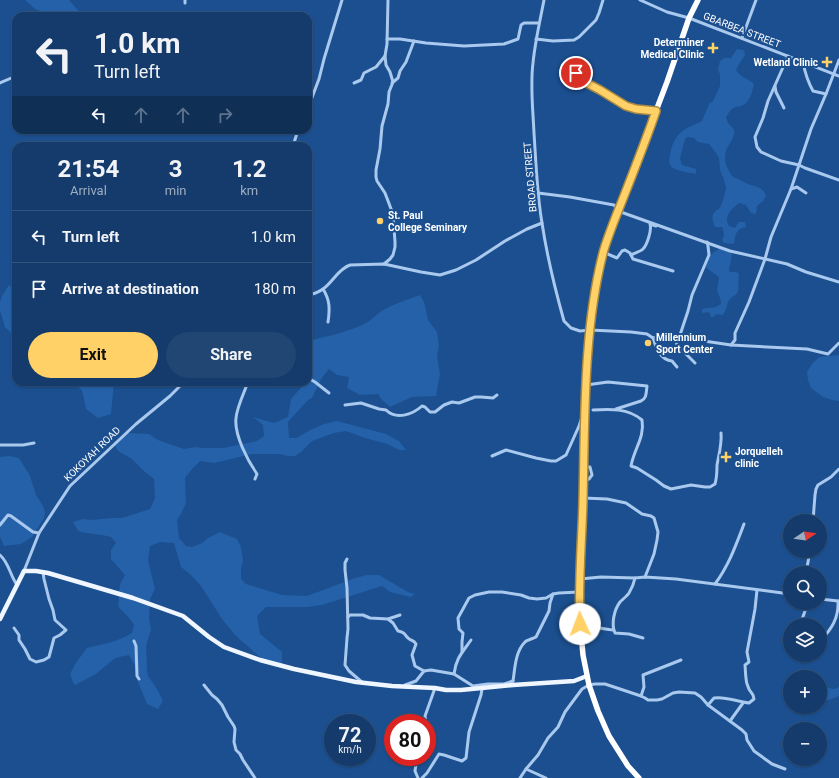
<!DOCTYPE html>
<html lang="en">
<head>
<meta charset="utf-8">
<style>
  :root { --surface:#143b6b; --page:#214673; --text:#f1f3f6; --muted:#9dadc1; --line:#33557e; --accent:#ffd166 }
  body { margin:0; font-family:Roboto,sans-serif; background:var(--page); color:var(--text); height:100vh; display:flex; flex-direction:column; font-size:15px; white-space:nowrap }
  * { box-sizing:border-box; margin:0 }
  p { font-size:13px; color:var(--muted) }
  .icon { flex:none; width:22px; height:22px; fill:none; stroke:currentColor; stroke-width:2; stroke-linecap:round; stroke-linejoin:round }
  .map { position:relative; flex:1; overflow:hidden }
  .drawer { position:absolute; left:12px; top:142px; width:300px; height:244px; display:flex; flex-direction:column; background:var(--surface); border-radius:12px; box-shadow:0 1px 3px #0004,0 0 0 1px var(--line) }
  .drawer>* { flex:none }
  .top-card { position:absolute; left:12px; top:12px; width:300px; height:122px; border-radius:12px; box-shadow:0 1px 3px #0004,0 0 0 1px var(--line); background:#143b6b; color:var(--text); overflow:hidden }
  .needle { width:26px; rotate:77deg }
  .fabs { position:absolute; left:783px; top:514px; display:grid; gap:8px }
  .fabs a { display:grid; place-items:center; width:44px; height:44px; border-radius:50%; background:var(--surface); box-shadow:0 1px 3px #0004,0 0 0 1px var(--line); font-size:20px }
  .speed { position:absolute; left:324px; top:714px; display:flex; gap:8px; font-size:20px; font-weight:700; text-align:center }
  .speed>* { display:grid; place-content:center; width:52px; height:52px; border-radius:50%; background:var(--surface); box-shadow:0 1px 3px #0004,0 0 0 1px var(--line); line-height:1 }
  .speed small { font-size:10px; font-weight:400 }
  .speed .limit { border:6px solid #d22; background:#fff; color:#111 }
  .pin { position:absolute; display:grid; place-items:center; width:34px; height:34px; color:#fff; margin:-17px; border:2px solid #fff; border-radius:50%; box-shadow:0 1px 4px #0007 }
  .me { position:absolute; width:44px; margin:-22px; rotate:358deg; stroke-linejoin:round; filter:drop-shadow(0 0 3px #0008) }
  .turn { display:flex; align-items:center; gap:14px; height:84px; padding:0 16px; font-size:18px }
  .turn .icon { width:52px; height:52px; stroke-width:2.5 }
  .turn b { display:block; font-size:28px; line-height:34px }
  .lanes { display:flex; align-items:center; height:38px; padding:0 16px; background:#0003; justify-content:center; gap:20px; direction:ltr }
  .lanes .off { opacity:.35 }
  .eta { display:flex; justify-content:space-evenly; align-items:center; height:68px; text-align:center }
  .eta b { font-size:24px; font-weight:700; line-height:28px }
  .button { display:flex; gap:8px; margin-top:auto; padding:8px 16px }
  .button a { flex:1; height:46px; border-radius:24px; background:var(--accent); color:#111; font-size:16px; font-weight:700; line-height:46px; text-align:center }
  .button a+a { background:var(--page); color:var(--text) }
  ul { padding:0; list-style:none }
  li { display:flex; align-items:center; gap:12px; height:52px; padding:0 16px; border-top:1px solid var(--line) }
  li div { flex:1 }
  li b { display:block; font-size:15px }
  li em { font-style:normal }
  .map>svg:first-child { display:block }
  .green { fill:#2461a8 }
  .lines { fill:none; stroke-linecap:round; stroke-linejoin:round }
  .street { stroke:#a9c9ee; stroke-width:3 }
  .primary { stroke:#f0f6ff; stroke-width:4.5 }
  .highway { stroke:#fff; stroke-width:5.5 }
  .route-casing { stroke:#a68842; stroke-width:10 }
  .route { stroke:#ffd166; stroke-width:7 }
  .poi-dot { fill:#ffd166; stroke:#1b4f8f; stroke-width:1.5 }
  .labels { text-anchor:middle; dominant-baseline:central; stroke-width:4; stroke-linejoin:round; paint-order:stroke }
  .street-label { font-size:10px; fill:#fff; stroke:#1b4f8f }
  .poi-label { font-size:10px; font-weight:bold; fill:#fff; stroke:#1b4f8f; text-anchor:start }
</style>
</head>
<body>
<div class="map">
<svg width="839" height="778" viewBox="0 0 839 778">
  <rect width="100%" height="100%" fill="#1b4f8f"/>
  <g class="green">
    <path d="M25 0H69L81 14 86 16H54L35 9Z"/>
    <path d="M737 49 744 50 745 55 739 64 736 70C740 77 749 79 754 84 753 91 749 104 741 106 738 107 735 106 732 109 729 111 728 115 726 117 726 118 728 122 728 123 730 125 733 128 734 130 736 137 728 145 726 151 723 160 727 169 733 177 739 179 742 181 748 184 755 187 763 186 766 196L763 201 757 206 756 214 751 213 746 205 739 203C732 209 723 216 729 226L735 228 739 222H745L746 227C735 229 736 235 734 244L724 243 722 240C725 235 724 232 722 227H715C711 218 711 213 720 208L724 197 726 188 724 180 720 170 719 158 716 153 709 144 698 142 694 138 687 137 684 142 680 159 682 165 696 169V174C692 173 677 171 673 168 672 168 669 163 669 163 670 152 672 141 680 133 686 127 695 125 702 121L709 104 713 101 720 86V75L718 69 720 61 724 58H731Z"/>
    <path d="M722 248 731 252 732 255 729 270 730 272H736L739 274C738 280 739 287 738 291 736 296 732 296 729 300 726 305 727 311 722 315L716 314 713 317H711L710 314 708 312 702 313V309C710 307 714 309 721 304V301L717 290 719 278C717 275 710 271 706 267 707 258 713 250 722 248Z"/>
    <path d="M9 285 16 290V338L5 327 0 311V302L2 296Z"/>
    <path d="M420 295 424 302 428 320 437 332 439 345 437 357 440 374 436 396 412 397 390 407 382 400 378 394 360 395 347 388 349 377 337 375 329 369 321 379 312 398 308 400 288 422 289 438H297L310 430 324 424 337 421 386 434 399 441 406 450H399L387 444 365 438 346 431 334 433 312 441 301 452 295 456H287L279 454H252L214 463 200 461 193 468 185 478 186 503 182 512 177 520 179 538 186 546 192 547 202 543 208 538 220 532 237 539 241 547 243 560 241 569V579L246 584 282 595 307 596 355 578 367 575H379L408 592 415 594 411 597 390 592 382 586 322 605 307 607H266L257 616 260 634 282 652V665L262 659 235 635 222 619 201 586 192 576 181 567 174 543 160 542 150 546 148 560 155 589 150 599 149 619 151 630 146 646 147 670 148 676 157 689 163 701 158 709 147 704 138 682 135 666 129 655 115 658 96 674 75 685 73 682 70 674 75 664 87 648C102 644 118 642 132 633L134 625C129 616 124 614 118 606L120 584 125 575 111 559V550L116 543 111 537C100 534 88 534 78 531L73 522 83 519 91 520 112 518H122L150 509 155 498 154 479 145 472 132 459 118 451 114 443 126 433 149 434 158 440 184 449 195 447 204 448H223L257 441 264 436 263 425 253 417 274 423 288 417 291 399 306 382H308V379L311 376 308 373V341C328 336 349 332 368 322 372 319 376 315 380 312 392 304 407 300 420 295Z"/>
    <path d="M839 355V401L832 400 823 397 811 388 808 380 807 372 812 364 819 357Z"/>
    <path d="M72 382H114L111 414 98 418 86 409 82 390Z"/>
    <path d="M9 456 19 458 30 476 36 495 43 506 45 512 44 518 32 537 21 544 4 546 0 537V457Z"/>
    <path d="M822 686 833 689 838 688 839 686V696L829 700H820V687Z"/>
  </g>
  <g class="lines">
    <g class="street">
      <path d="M185 0V3"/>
      <path d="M544 0C540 21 535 42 533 63 530 86 533 110 534 133 536 163 537 194 542 223 547 256 555 289 564 321L571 328 580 331 590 330 631 332 647 334 653 338 662 336 676 340H697L731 345 807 349 828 354 839 343"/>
      <path d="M640 0 667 12 689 18 839 76"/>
      <path d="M742 38 756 0"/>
      <path d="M387 39H400L426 43 464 46 504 44 518 39 521 25 524 23H539"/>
      <path d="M536 39 553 41 574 40 579 37 596 20 599 13 603 0"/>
      <path d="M788 56 768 101 763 118 755 137 757 147 761 152 781 161 799 165 805 168 839 180"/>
      <path d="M803 62C805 73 808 82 813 91L826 94"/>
      <path d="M571 64 578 78 581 81 600 90 626 106 636 109 656 111"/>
      <path d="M0 83 16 76"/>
      <path d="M354 83 361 80 364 73 376 67 385 56"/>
      <path d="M392 83 398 78 400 71 406 62 414 41"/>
      <path d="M775 86 776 92 784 108"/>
      <path d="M308 108 319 79 324 59 342 0"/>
      <path d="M287 130 297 133"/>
      <path d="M293 146 298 130"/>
      <path d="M791 189 797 187 806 193"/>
      <path d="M538 193 570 197 614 205 618 211 730 251 787 264 806 272 839 282"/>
      <path d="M603 252 617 258 622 251 625 250 630 253 633 259 673 271"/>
      <path d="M631 255C634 253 640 252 643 249 647 245 652 230 650 224L656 226"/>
      <path d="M384 264 390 259 393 255 395 247V242L393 214 385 193 377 181 376 177V170L380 149 382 126 388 104 389 92 393 82 390 72 386 65 385 56 387 44 388 0"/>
      <path d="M323 289C330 300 330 309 328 322"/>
      <path d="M308 295C313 294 319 292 323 289 333 282 338 269 350 265L384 264 421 272 440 275 456 270 476 260 505 241 527 229 542 223"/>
      <path d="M653 338C656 347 660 360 672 361L677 367"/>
      <path d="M731 345 735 340V333L749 302 765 259 771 237 791 189 811 129 826 94 839 60"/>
      <path d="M695 363 677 345 676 340 680 335 688 311 692 295 709 255 708 246 707 242 708 243"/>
      <path d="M308 378 315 382 329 393"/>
      <path d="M248 382C244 393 237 407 236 418 234 435 248 461 257 474L255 479"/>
      <path d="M586 385 608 382 647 386C646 393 647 398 641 401L616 409"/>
      <path d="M345 405 361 403 379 409 386 410C396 420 412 415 422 406L425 407 430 412H435L444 405 452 402 459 403 475 397H481L493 398 497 395"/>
      <path d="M593 410C610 409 628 408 642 420 645 437 634 449 631 466L637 468 656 480 664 486 671 489 691 485 705 487H710L715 484C717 477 717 471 717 465 719 454 722 444 721 433"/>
      <path d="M0 445H23L34 443"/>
      <path d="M492 456 506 450 536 458 551 461H556L566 455 579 426 583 414"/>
      <path d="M583 480 589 479 592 475 590 467H583"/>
      <path d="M583 498 607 499 626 503 642 514 651 516 654 518 658 532 657 540 654 554 645 577"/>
      <path d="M813 521 815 495 816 489 818 485 831 477 839 469"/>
      <path d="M0 525 8 515 11 516 33 532 39 533"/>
      <path d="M0 555C9 563 10 575 17 585"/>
      <path d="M347 559 345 563V570L347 588 348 629 347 638 345 665 349 671 363 683"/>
      <path d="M24 571 39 533 70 486 136 424 170 396 184 382"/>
      <path d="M806 573 810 551"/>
      <path d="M635 578C634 583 632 588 629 593 627 596 623 599 620 602 614 610 611 624 615 633L629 634 643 638"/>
      <path d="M580 579 601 577 635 578 645 577 676 579 790 594"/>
      <path d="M715 584C729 565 736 545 744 524"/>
      <path d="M820 599 838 601"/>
      <path d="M348 617 350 615H363L370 618 388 619 400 615"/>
      <path d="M388 619 393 623 398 631C407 633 403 634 408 638 412 642 413 639 416 644L412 655 415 666 424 671"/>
      <path d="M580 624C591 626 602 629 613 630"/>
      <path d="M800 625 805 611 806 603"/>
      <path d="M14 628 19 635V640L25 649 30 659 36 662 44 660 49 657 54 638 60 635 66 630 55 620 53 610 49 599 44 579 43 572"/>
      <path d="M134 641 136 646 137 676 139 679"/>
      <path d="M820 642C831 629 839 619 838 601"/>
      <path d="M462 652V642L463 633 459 629 458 618 469 598 475 595 489 592H502L521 595 529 598 537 599 546 598 553 594 559 593 579 592"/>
      <path d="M454 674C456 658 462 653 471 640"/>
      <path d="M513 681C515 669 515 652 525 642 527 640 532 639 536 637L549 611 550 603 553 594"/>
      <path d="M204 685 212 695 217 699 222 705 228 717 234 726 235 729 234 742 236 750 240 754 243 760 255 778"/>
      <path d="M405 685 416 681 424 671 431 670 454 674 473 686 488 684H504L513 681"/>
      <path d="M641 696 645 698 648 700H657L662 699 673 693 679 692 695 693 701 697 708 705 742 730 746 734 747 740 754 751 772 764 785 769"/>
      <path d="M708 705 714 698C726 696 737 702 749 703L754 699 753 695C745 686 746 677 745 665L749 662 747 652 755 609 757 590"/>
      <path d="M730 721 743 703"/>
      <path d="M426 723 425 716 435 688"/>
      <path d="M417 757 415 771 418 778"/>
      <path d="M526 769 546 778"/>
      <path d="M422 778 427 773 439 754 444 755 462 761 466 758 469 732 481 695 482 689"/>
      <path d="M520 778 526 769 538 755 548 738 558 727 565 712 582 689 589 685 595 684H605L641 696 644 687 643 675 681 660"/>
    </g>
    <path class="primary" d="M0 619 24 571H36L48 573 133 598 183 616 209 637 224 647 260 660 294 669 356 682 392 686 435 688 446 690H461L513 685 574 681 587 676"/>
    <path class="highway" d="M639 778 628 766 609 736 598 711 589 685 583 655 580 624 579 592 583 498 584 435 590 330 593 305 603 252 618 211 667 82 689 18 698 0"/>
  </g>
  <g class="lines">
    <g class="route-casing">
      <path id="route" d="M576 73 578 78 581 80 600 90 626 106 636 109 656 111C646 140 635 168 624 196 617 214 608 235 603 253 583 332 585 419 583 500 582 541 578 582 580 624"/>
    </g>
    <use href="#route" class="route"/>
  </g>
  <g class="poi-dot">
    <path d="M711 42h4v4h4v4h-4v4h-4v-4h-4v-4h4z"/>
    <path d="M825 56h4v4h4v4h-4v4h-4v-4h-4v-4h4z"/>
    <circle cx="380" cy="221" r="4"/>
    <circle cx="648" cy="343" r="4"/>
    <path d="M724 451h4v4h4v4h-4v4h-4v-4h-4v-4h4z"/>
  </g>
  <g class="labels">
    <g class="street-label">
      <text transform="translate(742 30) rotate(21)">GBARBEA STREET</text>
      <text transform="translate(530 177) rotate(-95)">BROAD STREET</text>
      <text transform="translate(92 454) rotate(-44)">KOKOYAH ROAD</text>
    </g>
    <g class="poi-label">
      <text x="704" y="42" text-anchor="end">Determiner<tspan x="704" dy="12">Medical Clinic</tspan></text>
      <text x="818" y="62" text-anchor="end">Wetland Clinic</text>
      <text x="388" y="215">St. Paul<tspan x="388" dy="12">College Seminary</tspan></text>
      <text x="656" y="337">Millennium<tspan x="656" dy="12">Sport Center</tspan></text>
      <text x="735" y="451">Jorquelleh<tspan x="735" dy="12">clinic</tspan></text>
    </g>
  </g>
</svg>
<div class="fabs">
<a><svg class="needle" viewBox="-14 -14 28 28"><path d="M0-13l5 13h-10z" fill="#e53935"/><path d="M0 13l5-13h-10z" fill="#9dadc1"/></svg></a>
<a><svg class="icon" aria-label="search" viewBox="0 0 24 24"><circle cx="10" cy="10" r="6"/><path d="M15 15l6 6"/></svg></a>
<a><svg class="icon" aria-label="layers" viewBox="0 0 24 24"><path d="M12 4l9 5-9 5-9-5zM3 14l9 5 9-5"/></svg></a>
<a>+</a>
<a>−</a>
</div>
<div class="speed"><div>72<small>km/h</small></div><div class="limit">80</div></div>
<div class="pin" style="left:576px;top:73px;background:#d93025"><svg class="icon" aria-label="arrive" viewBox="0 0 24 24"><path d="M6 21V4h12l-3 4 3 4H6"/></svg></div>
<svg class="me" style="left:580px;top:624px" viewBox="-20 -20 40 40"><circle r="19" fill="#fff"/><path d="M0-13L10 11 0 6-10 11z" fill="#ffd166"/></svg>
<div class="top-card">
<div class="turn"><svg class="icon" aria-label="left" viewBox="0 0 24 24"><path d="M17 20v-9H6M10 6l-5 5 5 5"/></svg><div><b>1.0 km</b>Turn left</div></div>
<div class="lanes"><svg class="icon" aria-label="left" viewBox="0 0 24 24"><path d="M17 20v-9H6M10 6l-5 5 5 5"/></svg><svg class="icon off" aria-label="ahead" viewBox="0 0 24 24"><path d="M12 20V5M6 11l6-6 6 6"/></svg><svg class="icon off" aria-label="ahead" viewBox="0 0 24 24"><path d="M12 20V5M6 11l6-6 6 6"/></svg><svg class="icon off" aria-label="right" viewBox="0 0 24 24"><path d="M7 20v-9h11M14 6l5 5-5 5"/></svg></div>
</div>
<section class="drawer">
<div class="eta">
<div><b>21:54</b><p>Arrival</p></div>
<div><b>3</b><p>min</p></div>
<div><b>1.2</b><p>km</p></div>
</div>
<ul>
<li><svg class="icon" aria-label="left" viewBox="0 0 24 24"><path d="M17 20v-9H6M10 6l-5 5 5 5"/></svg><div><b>Turn left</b></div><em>1.0 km</em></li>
<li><svg class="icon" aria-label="arrive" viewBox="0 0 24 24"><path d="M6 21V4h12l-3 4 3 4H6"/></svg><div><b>Arrive at destination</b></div><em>180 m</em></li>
</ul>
<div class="button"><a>Exit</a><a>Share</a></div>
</section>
</div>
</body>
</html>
